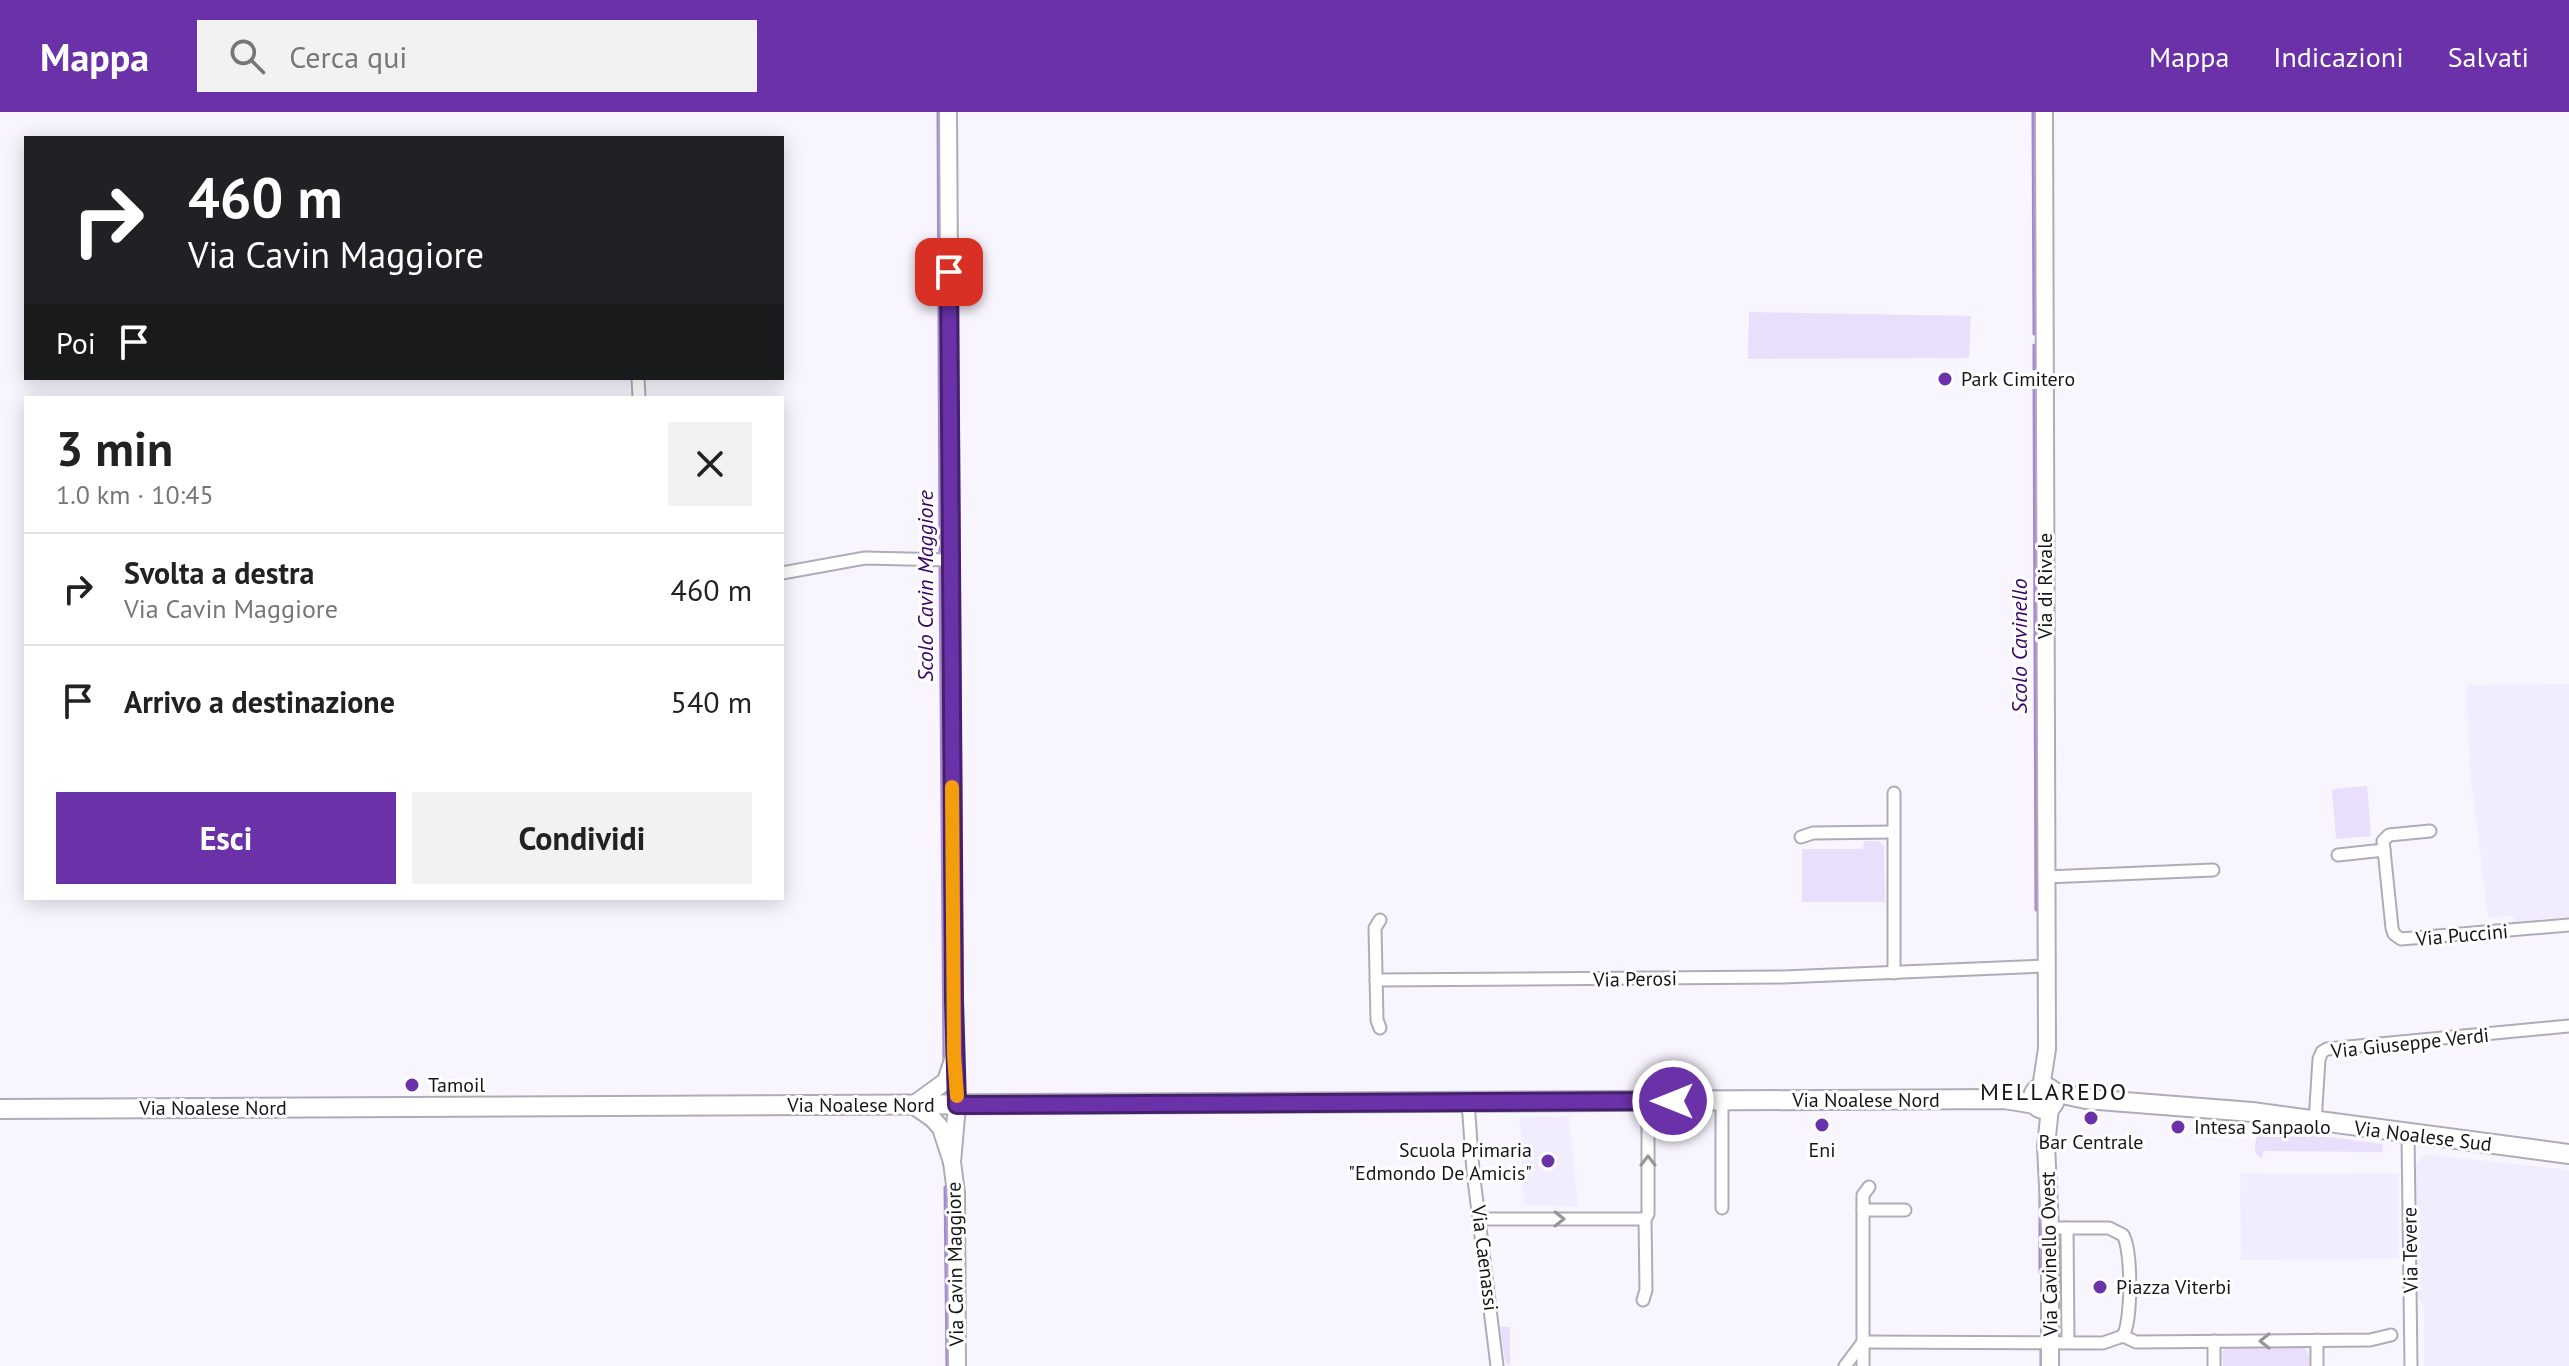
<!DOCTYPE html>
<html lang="it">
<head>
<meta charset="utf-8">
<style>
  :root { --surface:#fff; --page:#f2f2f2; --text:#222; --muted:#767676; --line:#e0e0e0; --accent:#6a31a8 }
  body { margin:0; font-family:"PT Sans",sans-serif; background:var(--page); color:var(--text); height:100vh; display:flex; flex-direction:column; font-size:30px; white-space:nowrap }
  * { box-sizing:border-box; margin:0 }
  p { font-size:26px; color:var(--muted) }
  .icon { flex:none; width:44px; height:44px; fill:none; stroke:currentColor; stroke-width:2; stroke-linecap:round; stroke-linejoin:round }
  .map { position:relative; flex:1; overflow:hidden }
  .panel { position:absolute; left:24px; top:284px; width:760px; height:504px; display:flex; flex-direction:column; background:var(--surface); border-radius:0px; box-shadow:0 4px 20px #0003 }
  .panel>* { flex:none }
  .guide { position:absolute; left:24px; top:24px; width:760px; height:244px; border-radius:0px; box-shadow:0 4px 20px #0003; background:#202124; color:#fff; overflow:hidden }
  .pin { position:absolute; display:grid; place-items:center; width:68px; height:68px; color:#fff; margin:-34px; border-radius:16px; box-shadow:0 4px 12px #0006 }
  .me { position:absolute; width:88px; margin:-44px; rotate:270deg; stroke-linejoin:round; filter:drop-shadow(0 0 6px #0008) }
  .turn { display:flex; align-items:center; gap:28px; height:168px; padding:0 32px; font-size:36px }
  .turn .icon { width:104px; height:104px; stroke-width:2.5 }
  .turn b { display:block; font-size:56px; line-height:68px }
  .then { display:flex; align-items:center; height:76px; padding:0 32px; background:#0003; gap:16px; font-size:30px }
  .round { display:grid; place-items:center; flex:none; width:84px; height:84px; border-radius:0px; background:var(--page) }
  .headline { display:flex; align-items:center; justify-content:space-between; height:136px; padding:0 32px }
  h1 { font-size:48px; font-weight:700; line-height:60px }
  .cta { display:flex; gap:16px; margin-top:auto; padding:16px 32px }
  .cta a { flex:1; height:92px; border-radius:0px; background:var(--accent); color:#fff; font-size:32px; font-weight:700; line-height:92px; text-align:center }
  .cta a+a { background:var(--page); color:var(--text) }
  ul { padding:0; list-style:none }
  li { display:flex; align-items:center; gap:24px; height:112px; padding:0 32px; border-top:2px solid var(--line) }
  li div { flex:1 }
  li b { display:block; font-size:30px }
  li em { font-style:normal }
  header { display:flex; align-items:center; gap:48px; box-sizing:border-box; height:112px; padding:0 40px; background:var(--accent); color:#fff }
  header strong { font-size:38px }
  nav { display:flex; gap:44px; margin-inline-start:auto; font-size:28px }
  .search { width:560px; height:72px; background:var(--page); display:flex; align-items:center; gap:20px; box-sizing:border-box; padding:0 28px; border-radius:0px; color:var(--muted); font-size:30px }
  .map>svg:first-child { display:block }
  .built { fill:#f2ecff }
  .green { fill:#e9dffd }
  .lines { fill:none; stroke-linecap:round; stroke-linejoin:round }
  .stream { stroke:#a587d5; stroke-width:3 }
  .street-casing { stroke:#b0acb7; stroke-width:15 }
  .secondary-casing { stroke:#b0acb7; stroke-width:20 }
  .primary-casing { stroke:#b0acb7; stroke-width:22 }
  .street { stroke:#fff; stroke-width:11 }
  .secondary { stroke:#fff; stroke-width:16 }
  .primary { stroke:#fff; stroke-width:18 }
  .oneway { stroke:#969698 }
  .route-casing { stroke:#45206d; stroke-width:20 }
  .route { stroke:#6a31a8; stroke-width:14 }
  .slow { stroke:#f59e0b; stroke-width:14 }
  .poi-dot { fill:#6a31a8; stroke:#fff; stroke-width:3 }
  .labels { text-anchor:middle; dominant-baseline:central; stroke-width:6; stroke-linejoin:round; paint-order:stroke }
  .poi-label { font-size:20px; fill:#161519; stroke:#fff; text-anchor:start }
  .street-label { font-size:20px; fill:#161519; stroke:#fff }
  .water-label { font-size:22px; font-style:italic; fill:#390365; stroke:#fff }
  .quarter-label { font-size:24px; letter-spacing:2px; fill:#161519; stroke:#fff }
</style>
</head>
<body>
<header>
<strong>Mappa</strong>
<div class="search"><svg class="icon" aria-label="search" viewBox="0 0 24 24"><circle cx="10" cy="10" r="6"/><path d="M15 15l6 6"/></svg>Cerca qui</div>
<nav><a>Mappa</a><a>Indicazioni</a><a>Salvati</a></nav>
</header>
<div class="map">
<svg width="2569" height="1254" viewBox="0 0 2569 1254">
  <rect width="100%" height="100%" fill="#f9f5ff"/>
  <g class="built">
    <path d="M2569 572V805L2514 810 2513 804 2488 805 2470 658 2466 573Z"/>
    <path d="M1569 1004 1578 1095 1524 1093 1520 1005Z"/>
    <path d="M2424 1042 2569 1058V1254H2424V1194L2416 1186 2415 1053Z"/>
    <path d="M2399 1061V1147L2241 1148 2240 1062Z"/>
  </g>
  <g class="green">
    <path d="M1749 200 1971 204 1969 246 1748 247Z"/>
    <path d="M2367 674 2371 724 2336 727 2332 677Z"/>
    <path d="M1864 729H1879L1884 734 1885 790H1802V737H1863Z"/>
    <path d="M2259 1016 2383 1032 2382 1040 2263 1039 2262 1046H2260L2255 1040 2256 1022Z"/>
    <path d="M1500 1215H1510V1254L1505 1249Z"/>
    <path d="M2304 1235 2310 1244V1254H2223L2222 1240 2226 1236Z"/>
  </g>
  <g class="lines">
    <g class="stream">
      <path d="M938 0 940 445"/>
      <path d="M2033 0 2034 222"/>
      <path d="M2034 257V233"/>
      <path d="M2034 270 2036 798"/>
      <path d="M940 453 944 949"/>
      <path d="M945 1075 947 1254"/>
      <path d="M2040 1086V1160"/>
      <path d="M2041 1234V1254"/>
    </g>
    <g class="street-casing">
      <g id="street">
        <path d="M638 266 639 286"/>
        <path d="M782 461 865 446 950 448"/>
        <path d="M1894 681V861"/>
        <path d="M1801 725 1813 721 1893 720"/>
        <path d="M2384 738 2383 729 2389 723 2430 719"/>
        <path d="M2338 743 2384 738 2392 816 2394 822 2401 827 2569 813"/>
        <path d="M2046 765 2213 758"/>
        <path d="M1380 808 1375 816 1377 908 1380 916"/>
        <path d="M1376 868 1783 865 2046 854"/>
        <path d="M1468 990 1473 1059 1497 1254"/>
        <path d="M2315 1010 2319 947 2322 940 2327 937 2569 914"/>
        <path d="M2408 1022 2411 1254"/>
        <path d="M1722 1096V989"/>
        <path d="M1863 1098H1905"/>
        <path d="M1481 1107H1645"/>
        <path d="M2050 1116H2109L2123 1123C2132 1138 2132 1208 2123 1224"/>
        <path d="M2067 1116 2068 1230"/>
        <path d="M1643 1188 1646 1178 1645 1107 1648 1102V989"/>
        <path d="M2317 1228V1254"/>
        <path d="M2214 1229V1254"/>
        <path d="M1863 1230 2103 1231 2123 1224 2136 1230 2370 1228 2391 1223"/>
        <path d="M1845 1254 1863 1230"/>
        <path d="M1863 1254V1083L1869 1075"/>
      </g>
    </g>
    <g class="secondary-casing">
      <g id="secondary">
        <path d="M948 0 954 943 957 993 952 1050"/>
        <path d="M953 948 946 969 913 993 933 1007 941 1016 952 1050 956 1081 957 1254"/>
        <path d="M2041 976 2047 937 2044 0"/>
        <path d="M2050 996 2046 1034 2050 1116V1254"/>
      </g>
    </g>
    <g class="primary-casing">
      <g id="primary">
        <circle cx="2044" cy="986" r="11"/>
        <path d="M2053 980 2086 987 2252 1000 2569 1042"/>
        <path d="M0 997 2004 987 2035 992"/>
      </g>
    </g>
    <use href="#street" class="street"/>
    <use href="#secondary" class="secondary"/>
    <use href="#primary" class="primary"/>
  </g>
  <defs><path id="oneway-chevron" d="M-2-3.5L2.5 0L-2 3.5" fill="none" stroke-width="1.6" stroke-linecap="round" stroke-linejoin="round" transform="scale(2)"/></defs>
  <g class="oneway">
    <use href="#oneway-chevron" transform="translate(1648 1049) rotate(-90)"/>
    <use href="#oneway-chevron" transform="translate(1559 1107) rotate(1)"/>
    <use href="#oneway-chevron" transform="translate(2265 1229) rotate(180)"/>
  </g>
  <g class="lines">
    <g class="route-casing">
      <path id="route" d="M949 160 954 888 957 993 1673 989"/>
    </g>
    <use href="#route" class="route"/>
    <path class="slow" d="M952 675 954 943 957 984"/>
  </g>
  <g class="poi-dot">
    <circle cx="1945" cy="267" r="8"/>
    <circle cx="412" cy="973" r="8"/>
    <circle cx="2091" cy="1006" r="8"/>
    <circle cx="1822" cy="1013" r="8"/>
    <circle cx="2178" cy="1015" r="8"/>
    <circle cx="1548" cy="1049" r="8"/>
    <circle cx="2100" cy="1175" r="8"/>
  </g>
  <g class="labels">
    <g class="poi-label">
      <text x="1961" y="267">Park Cimitero</text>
      <text x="428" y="973">Tamoil</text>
      <text x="2194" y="1015">Intesa Sanpaolo</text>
      <text x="2091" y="1030" text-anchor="middle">Bar Centrale</text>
      <text x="1532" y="1038" text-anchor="end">Scuola Primaria<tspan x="1532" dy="23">"Edmondo De Amicis"</tspan></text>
      <text x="1822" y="1038" text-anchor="middle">Eni</text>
      <text x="2116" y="1175">Piazza Viterbi</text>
    </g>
    <g class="street-label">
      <text transform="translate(2045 474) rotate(-90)">Via di Rivale</text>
      <text transform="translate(2462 823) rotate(-5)">Via Puccini</text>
      <text transform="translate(1635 867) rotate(-1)">Via Perosi</text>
      <text transform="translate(2410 931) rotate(-6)">Via Giuseppe Verdi</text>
      <text x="1866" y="988">Via Noalese Nord</text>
      <text x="861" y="993">Via Noalese Nord</text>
      <text x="213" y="996">Via Noalese Nord</text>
      <text transform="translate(2423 1024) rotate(7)">Via Noalese Sud</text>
      <text transform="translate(2410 1138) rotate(-91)">Via Tevere</text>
      <text transform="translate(2049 1142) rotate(-91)">Via Cavinello Ovest</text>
      <text transform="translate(1485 1146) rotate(83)">Via Caenassi</text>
      <text transform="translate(955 1152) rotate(-91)">Via Cavin Maggiore</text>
    </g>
    <g class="water-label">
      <text transform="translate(925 474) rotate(-90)">Scolo Cavin Maggiore</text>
      <text transform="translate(2019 534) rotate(-90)">Scolo Cavinello</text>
    </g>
    <g class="quarter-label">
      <text x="2054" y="979">MELLAREDO</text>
    </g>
  </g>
</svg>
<div class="pin" style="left:949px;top:160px;background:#d93025"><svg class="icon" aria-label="arrive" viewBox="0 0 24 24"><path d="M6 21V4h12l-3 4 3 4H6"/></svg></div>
<svg class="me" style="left:1673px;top:989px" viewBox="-20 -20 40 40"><circle r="17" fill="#6a31a8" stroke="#fff" stroke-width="3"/><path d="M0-11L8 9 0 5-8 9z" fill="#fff"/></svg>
<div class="guide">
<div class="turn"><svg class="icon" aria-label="right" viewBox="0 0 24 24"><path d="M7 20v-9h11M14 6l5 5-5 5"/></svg><div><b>460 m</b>Via Cavin Maggiore</div></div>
<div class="then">Poi<svg class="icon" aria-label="arrive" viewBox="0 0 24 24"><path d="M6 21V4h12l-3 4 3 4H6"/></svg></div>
</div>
<section class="panel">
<div class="headline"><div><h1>3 min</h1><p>1.0 km · 10:45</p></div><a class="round"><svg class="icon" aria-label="close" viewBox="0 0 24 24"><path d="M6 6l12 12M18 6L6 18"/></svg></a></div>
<ul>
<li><svg class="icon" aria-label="right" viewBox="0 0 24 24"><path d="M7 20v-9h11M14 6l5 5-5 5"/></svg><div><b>Svolta a destra</b><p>Via Cavin Maggiore</p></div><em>460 m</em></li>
<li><svg class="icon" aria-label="arrive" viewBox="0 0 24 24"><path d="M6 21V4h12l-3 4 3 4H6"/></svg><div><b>Arrivo a destinazione</b></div><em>540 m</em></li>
</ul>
<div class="cta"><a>Esci</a><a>Condividi</a></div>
</section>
</div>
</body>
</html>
